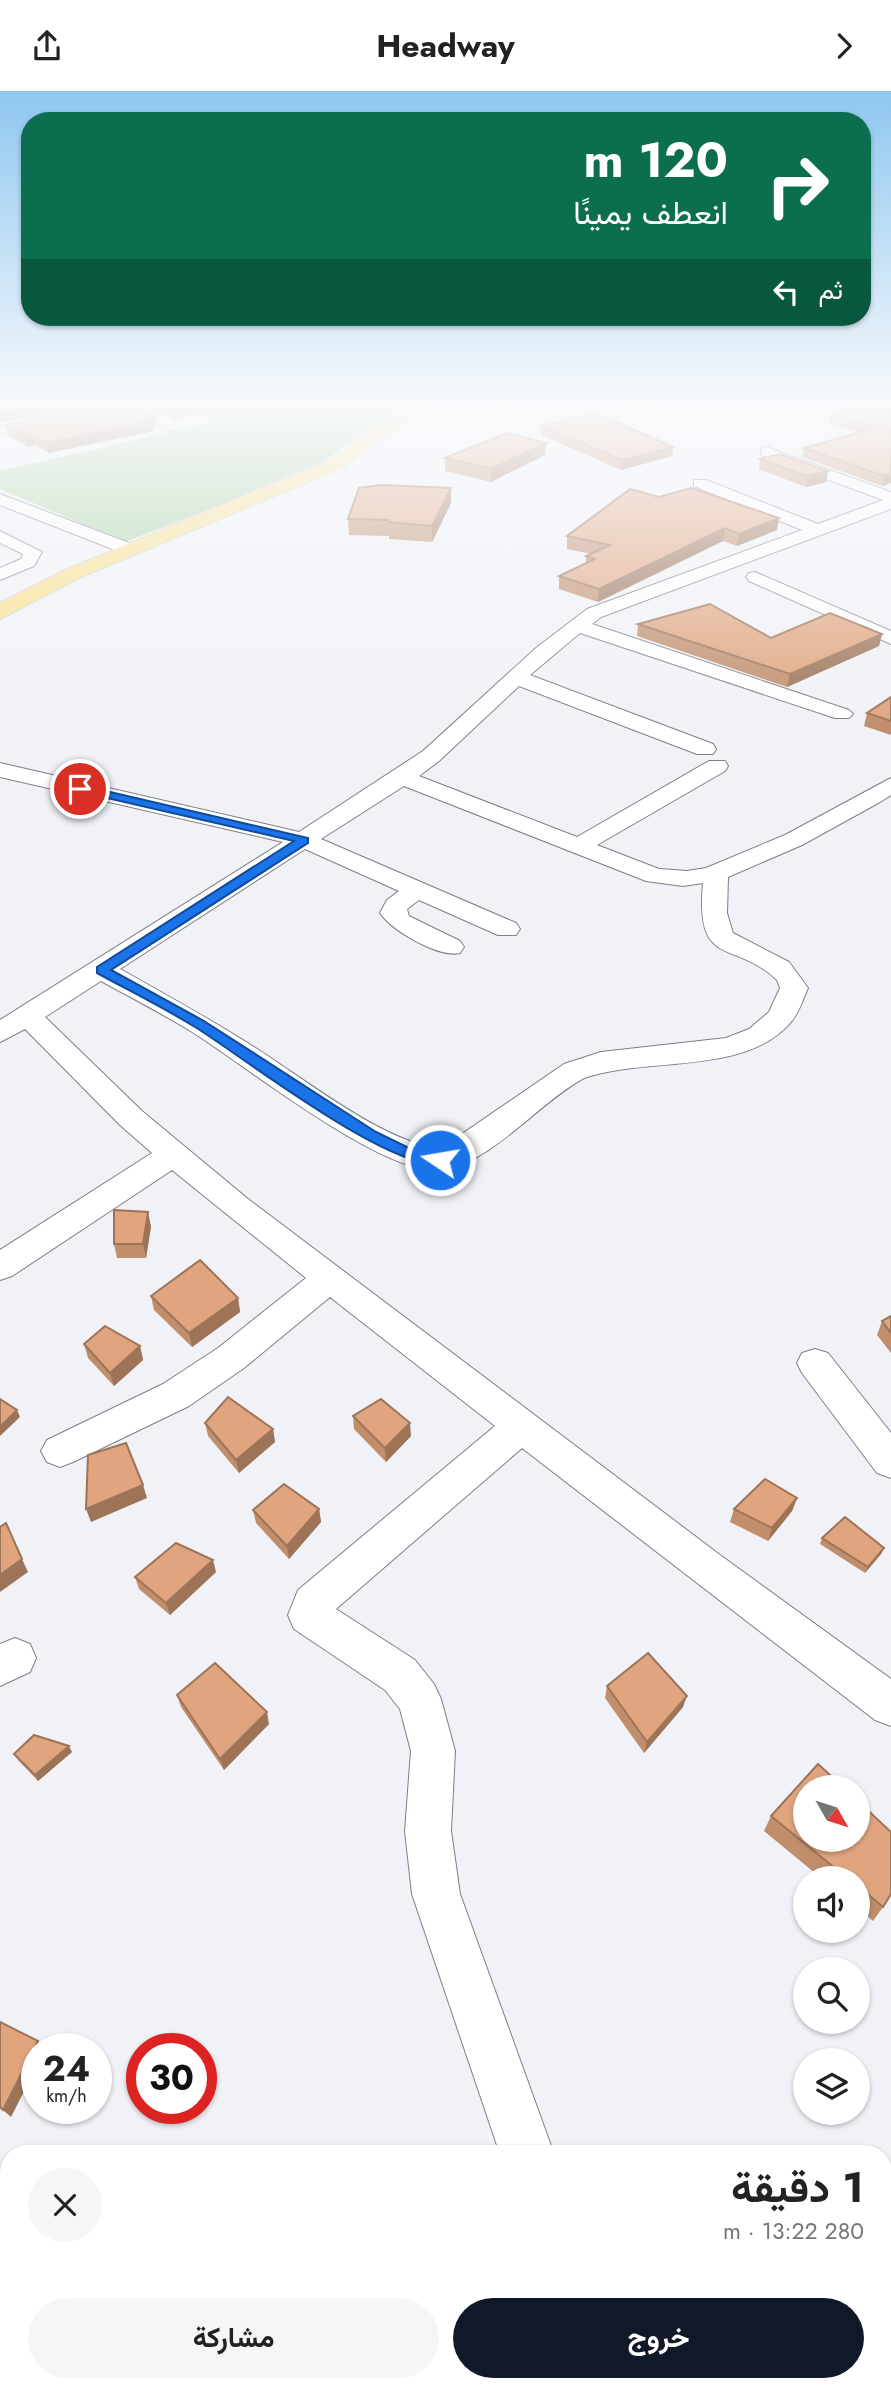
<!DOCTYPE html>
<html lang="ar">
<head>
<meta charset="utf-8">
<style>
  :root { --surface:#fff; --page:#f6f6f6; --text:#222; --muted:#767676; --accent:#111827 }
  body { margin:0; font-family:Jost,Vazirmatn,sans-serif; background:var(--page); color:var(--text); direction:rtl; height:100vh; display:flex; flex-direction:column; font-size:26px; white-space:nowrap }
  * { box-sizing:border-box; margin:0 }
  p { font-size:23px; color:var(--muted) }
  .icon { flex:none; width:38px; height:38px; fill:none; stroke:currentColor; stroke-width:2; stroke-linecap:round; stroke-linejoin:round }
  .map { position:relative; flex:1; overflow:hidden; direction:ltr }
  .panel { position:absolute; left:0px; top:2054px; width:892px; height:247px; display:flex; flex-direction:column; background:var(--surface); border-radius:28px 28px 0 0; box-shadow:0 2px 5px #0004; direction:rtl }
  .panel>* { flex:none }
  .guide { position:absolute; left:21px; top:21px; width:850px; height:214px; border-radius:28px; box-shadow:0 2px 5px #0004; direction:rtl; background:#0b6e4f; color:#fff; overflow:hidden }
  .needle { width:46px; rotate:129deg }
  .tools { position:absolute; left:793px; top:1684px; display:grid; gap:14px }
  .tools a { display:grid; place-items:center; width:77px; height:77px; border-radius:50%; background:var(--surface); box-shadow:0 2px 5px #0004; font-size:35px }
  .speed { position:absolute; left:21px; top:1942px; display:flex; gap:14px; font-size:35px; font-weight:700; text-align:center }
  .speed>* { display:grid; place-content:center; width:91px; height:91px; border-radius:50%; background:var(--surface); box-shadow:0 2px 5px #0004; line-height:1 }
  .speed small { font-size:18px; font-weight:400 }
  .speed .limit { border:10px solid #d22; background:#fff; color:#111 }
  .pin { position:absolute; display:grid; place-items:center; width:60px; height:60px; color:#fff; margin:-30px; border:4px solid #fff; border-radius:50%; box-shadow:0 2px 7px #0007 }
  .me { position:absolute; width:77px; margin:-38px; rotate:282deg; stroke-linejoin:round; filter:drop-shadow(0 0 5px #0008) }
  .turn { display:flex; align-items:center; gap:24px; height:147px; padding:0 28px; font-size:32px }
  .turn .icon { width:91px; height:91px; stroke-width:2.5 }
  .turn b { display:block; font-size:49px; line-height:60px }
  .then { display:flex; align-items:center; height:66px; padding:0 28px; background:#0003; gap:14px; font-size:26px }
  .round { display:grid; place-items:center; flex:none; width:74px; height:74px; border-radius:37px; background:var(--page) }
  .head { display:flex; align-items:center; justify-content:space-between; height:119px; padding:0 28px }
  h1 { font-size:42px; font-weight:700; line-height:52px }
  .cta { display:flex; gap:14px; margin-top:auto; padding:14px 28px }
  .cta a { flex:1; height:80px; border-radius:42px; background:var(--accent); color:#fff; font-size:28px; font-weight:700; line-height:80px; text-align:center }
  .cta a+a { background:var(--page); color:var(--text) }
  header { display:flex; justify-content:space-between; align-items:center; height:91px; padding:0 28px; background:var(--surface); font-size:32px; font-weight:700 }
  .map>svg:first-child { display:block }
  .green { fill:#aad1a2 }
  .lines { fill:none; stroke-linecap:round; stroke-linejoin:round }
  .minor-casing { stroke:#7d7f84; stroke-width:2 }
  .major-casing { stroke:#d0d0d0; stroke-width:2 }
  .minor { fill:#fff; fill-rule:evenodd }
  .major { fill:#fae089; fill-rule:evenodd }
  .wall { fill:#c18e6c }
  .shaded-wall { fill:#9d7458 }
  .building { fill:#e0a57e; stroke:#9d7458; stroke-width:2 }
  .route { fill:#1a73e8; stroke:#114b97; stroke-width:2 }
</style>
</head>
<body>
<header><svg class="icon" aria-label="forward" viewBox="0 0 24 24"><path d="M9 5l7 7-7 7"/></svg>Headway<svg class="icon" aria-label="share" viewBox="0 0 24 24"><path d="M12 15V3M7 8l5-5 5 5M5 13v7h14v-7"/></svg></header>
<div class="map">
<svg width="891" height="2300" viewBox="0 0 891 2300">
  <rect width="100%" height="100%" fill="#f0f2f7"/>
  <path class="green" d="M188 315H404L312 378 125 451 0 398V380L223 329Z"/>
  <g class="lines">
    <g class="minor-casing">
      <g id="minor">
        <path d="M92 315H120L0 343V335Z"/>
        <path d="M127 315H145L181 336 174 340 169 339Z"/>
        <path d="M766 356 891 401V418L601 526 592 533 849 619 853 623 849 627H835L580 542 530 584 713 653 716 658 713 663H697L519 595 439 670 419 685 577 746 709 670H725L728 675 725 680 597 754 659 778 687 780 706 777 785 744 891 687V704L880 711 802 754 728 786 727 822 733 842 789 871 808 897C803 908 799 922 791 931 745 985 647 965 584 987 538 1012 495 1069 443 1079 388 1089 241 971 189 939 161 922 130 906 101 890L45 926 142 1020 248 1108 720 1464 891 1588V1635L875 1629 522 1357 336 1518 415 1569 434 1593 441 1608 455 1660 451 1740 460 1803 554 2063H500L412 1803 405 1740 411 1660 400 1618 385 1599 294 1538 288 1524 298 1499 495 1335 330 1206 244 1277 189 1315 73 1371 60 1376 47 1371 41 1360 47 1349 163 1293 218 1257 306 1187 172 1079 12 1185 0 1189V1159L152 1062 120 1034 25 938 0 951V929L283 751 0 686V672L299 741 423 660 536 557 587 518 802 439 694 395V389H706L818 433 883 409 761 364V358ZM404 695 646 790 683 795 703 792C695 879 734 848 777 889L780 897 769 921 749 938 726 947 601 961 564 973 440 1058C381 1050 305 988 254 956 210 928 165 903 120 878L305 758 399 800 387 809 380 822C392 840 439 867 460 862L464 856 460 850 409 825 407 818 419 809 498 844H516L520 838 516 832 321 748Z"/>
        <path d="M0 403 137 455 140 459 131 464 125 463 0 414Z"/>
        <path d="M0 440 42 461 34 475 0 489V477L21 468 23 463 0 452Z"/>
        <path d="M755 481 891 540V553L749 490 746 486 749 482Z"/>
        <path d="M815 1258 828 1262 891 1342V1387L877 1382 802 1282 797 1272 802 1262Z"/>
        <path d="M15 1547 30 1553 36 1567 30 1581 0 1595V1553Z"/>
        <path d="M891 2194V2252L884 2255V2197Z"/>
        <path d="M578 2292H638L641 2300H581Z"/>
        <path d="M664 2292H738L735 2300H661Z"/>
        <path d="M749 2292H809L811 2300H751Z"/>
      </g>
    </g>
    <g class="major-casing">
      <path id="major" d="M406 315H425L342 377 79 487 0 528V512L65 479 330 369Z"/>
    </g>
    <use href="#minor" class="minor"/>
    <use href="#major" class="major"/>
  </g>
  <g class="wall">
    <path d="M150 315H201L202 321 175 329Z"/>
    <path d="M623 315H653L636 320Z"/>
    <path d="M891 315V392L882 395 802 366 804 357 859 342 830 332 832 323Z"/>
    <path d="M155 325 156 335H153L154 340 48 362 35 354 28 356 8 344 6 334Z"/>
    <path d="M541 335 672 365 621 379 541 344Z"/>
    <path d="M545 364 491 391 445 380V367Z"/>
    <path d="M760 368 828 380 826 391 806 396 759 378Z"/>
    <path d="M630 398 777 439 737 455 723 450 598 511 559 498V485L586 472V465L592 463 567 458V445Z"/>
    <path d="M451 412 432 451 389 448V445L349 444 348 428Z"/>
    <path d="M638 533 771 547 882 543 879 555 787 596 637 545Z"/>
    <path d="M891 606V644L864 635 867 622Z"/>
    <path d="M151 1135 146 1167H117L114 1153Z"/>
    <path d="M151 1205 238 1207 240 1221 192 1256 154 1219Z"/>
    <path d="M891 1225V1262L877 1244 882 1230Z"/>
    <path d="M84 1253 140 1255 143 1269 114 1295 88 1267Z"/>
    <path d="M353 1325 411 1345 386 1371 354 1338Z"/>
    <path d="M205 1332 273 1338 275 1351 239 1382 208 1345Z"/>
    <path d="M797 1407 792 1420 768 1450 730 1431 734 1418Z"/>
    <path d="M319 1418 321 1431 289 1468 256 1432 253 1419Z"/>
    <path d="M822 1447 884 1457 881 1463 865 1482 820 1453Z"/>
    <path d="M216 1481 170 1524 139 1498 135 1486Z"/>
    <path d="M607 1595 683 1616 644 1662 605 1607Z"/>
    <path d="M177 1604 269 1633 224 1679 181 1616Z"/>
    <path d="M72 1661 38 1690 18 1669 14 1663Z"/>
    <path d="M818 1673 843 1696H805V1748H858V1710L891 1741V1803L883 1816 873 1830 858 1817V1787H821L764 1740 771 1725Z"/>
  </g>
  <g class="shaded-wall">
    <path d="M34 315H79L0 332V322Z"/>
    <path d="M190 315H201L202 321 175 329 173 320Z"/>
    <path d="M636 315H653L636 320Z"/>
    <path d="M155 325 156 335H153L154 340 48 362 46 352Z"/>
    <path d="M33 344 35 354 28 356 26 346Z"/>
    <path d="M546 352 545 364 491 391V378Z"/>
    <path d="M673 356 672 365 621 379 622 369Z"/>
    <path d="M828 380 826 391 806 396 807 385Z"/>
    <path d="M891 383V392L882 395 884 385Z"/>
    <path d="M451 397V412L432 451V435Z"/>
    <path d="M779 427 777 439 737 455 739 443Z"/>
    <path d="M725 437 723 450 598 511 599 498Z"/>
    <path d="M882 543 879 555 787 596 790 583Z"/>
    <path d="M148 1121 151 1135 146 1167 143 1153Z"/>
    <path d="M238 1207 240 1221 192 1256 189 1242Z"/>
    <path d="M140 1255 143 1269 114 1295 110 1282Z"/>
    <path d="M17 1319 20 1326 0 1345V1336Z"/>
    <path d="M410 1332 411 1345 386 1371 385 1357Z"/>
    <path d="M273 1338 275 1351 239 1382 236 1369Z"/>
    <path d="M143 1394 147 1407 91 1431 86 1418Z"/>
    <path d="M797 1407 792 1420 768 1450 772 1437Z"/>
    <path d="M319 1418 321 1431 289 1468 287 1455Z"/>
    <path d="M884 1457 881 1463 865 1482 868 1476Z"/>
    <path d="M22 1468 28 1481 0 1501V1484Z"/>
    <path d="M213 1469 216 1481 170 1524 166 1512Z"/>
    <path d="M687 1605 683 1616 644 1662 647 1651Z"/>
    <path d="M267 1621 269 1633 224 1679 220 1668Z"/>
    <path d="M69 1655 72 1661 38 1690 35 1684Z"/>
    <path d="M38 1950 45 1958H37V1975L11 2026 3 2019Z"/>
    <path d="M295 2292H300L299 2300H294Z"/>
  </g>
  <g class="building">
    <path d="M0 315H34L0 322Z"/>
    <path d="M89 315H137L155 325 147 327 152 330 46 352 33 344 26 346 6 334Z"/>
    <path d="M165 315H190L173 320Z"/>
    <path d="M859 315H891V383L884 385 804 357 875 337 832 323Z"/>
    <path d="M596 322 673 356 622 369 541 335Z"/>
    <path d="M507 342 546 352 491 378 445 367Z"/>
    <path d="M780 363 828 380 807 385 760 368Z"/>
    <path d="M380 394 451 397 432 435 389 431V429L348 428 359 397Z"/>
    <path d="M691 397 779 427 739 443 725 437 599 498 559 485 595 468 586 465 610 454 567 445 630 398 659 406Z"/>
    <path d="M710 513 771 547 830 522 882 543 790 583 638 533Z"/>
    <path d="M891 606V630L867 622Z"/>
    <path d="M114 1119 148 1121 143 1153H114Z"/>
    <path d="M200 1169 238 1207 189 1242 151 1205Z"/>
    <path d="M891 1225V1242L882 1230Z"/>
    <path d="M105 1235 140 1255 110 1282 84 1253Z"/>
    <path d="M228 1306 273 1338 236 1369 205 1332Z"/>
    <path d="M0 1308 17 1319 0 1336Z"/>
    <path d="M381 1308 410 1332 385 1357 353 1325Z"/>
    <path d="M126 1352 143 1394 86 1418 88 1364Z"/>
    <path d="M765 1388 797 1407 772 1437 734 1418Z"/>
    <path d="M284 1393 319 1418 287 1455 253 1419Z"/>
    <path d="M845 1426 884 1457 868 1476 822 1447Z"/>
    <path d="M6 1432 22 1468 0 1484V1436Z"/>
    <path d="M176 1452 213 1469 166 1512 135 1486Z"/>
    <path d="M648 1562 687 1605 647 1651 607 1595Z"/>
    <path d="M215 1572 267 1621 220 1668 177 1604Z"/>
    <path d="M34 1644 69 1655 35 1684 14 1663Z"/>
    <path d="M818 1673 843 1696H805V1748H858V1710L891 1741V1803L883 1816 858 1795V1787H847L771 1725Z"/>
    <path d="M0 1931 38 1950 3 2019 0 2016Z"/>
    <path d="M207 2292H295L294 2300H205Z"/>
    <path d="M390 2292H478L480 2300H393Z"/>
  </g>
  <linearGradient id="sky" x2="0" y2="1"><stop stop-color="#8ec7f0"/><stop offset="0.49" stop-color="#f8f9fb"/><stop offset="1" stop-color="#f8f9fb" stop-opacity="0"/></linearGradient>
  <rect width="891" height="637" fill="url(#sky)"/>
  <path class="route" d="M80 694 308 747V752L111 879 204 930 376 1041 415 1060 445 1065V1072C397 1086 242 965 195 936 164 917 130 900 97 882V876L294 750 76 700 75 698Z"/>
</svg>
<div class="tools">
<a><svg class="needle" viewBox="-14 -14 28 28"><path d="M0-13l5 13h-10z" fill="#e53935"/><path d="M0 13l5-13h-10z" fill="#767676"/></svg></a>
<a><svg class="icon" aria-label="sound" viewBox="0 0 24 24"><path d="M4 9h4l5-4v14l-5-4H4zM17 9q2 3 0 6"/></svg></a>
<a><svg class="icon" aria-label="search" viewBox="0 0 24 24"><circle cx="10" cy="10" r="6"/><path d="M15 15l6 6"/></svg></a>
<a><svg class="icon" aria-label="layers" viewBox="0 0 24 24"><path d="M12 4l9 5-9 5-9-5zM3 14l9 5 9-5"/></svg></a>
</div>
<div class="speed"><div>24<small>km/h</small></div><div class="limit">30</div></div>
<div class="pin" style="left:80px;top:698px;background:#d93025"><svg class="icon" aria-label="arrive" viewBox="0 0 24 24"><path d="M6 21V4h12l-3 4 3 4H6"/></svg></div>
<svg class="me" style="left:440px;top:1069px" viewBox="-20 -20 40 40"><circle r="17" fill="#1a73e8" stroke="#fff" stroke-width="3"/><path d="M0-11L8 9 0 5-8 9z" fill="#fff"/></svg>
<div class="guide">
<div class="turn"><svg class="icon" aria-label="right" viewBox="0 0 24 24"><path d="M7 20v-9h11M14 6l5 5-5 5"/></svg><div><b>120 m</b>انعطف يمينًا</div></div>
<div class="then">ثم<svg class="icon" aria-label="left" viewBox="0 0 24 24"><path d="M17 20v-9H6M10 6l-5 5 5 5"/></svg></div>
</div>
<section class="panel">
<div class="head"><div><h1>1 دقيقة</h1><p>280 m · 13:22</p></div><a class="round"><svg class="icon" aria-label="close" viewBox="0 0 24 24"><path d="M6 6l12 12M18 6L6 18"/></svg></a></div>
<div class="cta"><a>خروج</a><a>مشاركة</a></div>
</section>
</div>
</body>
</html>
